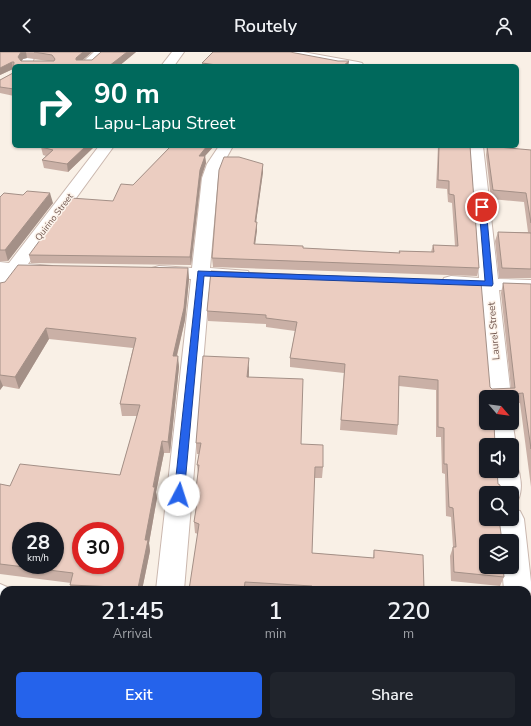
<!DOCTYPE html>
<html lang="en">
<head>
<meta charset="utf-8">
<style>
  :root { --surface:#171b24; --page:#20242c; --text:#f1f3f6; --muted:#9ea1a6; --accent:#2563eb }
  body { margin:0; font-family:"Nunito Sans",sans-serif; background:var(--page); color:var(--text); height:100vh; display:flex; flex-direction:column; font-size:15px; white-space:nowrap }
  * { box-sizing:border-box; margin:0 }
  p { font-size:13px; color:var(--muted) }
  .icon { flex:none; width:22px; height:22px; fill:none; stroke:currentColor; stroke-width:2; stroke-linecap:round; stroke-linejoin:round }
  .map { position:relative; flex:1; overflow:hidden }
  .drawer { position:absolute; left:0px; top:534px; width:531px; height:140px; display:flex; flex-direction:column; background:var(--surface); border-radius:12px 12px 0 0; box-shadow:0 1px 3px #0004 }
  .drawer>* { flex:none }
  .hud { position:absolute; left:12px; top:12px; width:507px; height:84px; border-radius:6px; box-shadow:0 1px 3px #0004; background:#00695c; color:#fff; overflow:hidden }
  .needle { width:26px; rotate:118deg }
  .tools { position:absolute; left:479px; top:338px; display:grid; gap:8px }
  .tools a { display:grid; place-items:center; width:40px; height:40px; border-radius:6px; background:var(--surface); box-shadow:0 1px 3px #0004; font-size:20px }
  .speed { position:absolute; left:12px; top:470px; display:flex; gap:8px; font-size:20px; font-weight:700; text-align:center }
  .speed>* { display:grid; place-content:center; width:52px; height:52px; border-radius:50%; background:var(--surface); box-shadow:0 1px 3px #0004; line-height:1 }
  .speed small { font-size:10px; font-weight:400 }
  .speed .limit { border:6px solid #d22; background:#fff; color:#111 }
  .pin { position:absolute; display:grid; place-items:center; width:34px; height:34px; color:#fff; margin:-17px; border:2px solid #fff; border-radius:50%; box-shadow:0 1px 4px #0007 }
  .me { position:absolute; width:44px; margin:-22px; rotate:5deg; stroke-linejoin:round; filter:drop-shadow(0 0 3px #0008) }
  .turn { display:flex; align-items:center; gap:14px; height:84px; padding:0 16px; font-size:18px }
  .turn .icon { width:52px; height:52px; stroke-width:2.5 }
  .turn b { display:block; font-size:28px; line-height:34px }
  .eta { display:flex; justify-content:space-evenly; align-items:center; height:68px; text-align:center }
  .eta b { font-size:24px; font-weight:600; line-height:28px }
  .cta { display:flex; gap:8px; margin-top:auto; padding:8px 16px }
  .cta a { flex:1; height:46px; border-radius:6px; background:var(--accent); color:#fff; font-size:16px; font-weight:600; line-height:46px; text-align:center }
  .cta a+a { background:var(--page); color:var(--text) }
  header { display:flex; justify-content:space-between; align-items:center; height:52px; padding:0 16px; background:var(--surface); font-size:18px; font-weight:600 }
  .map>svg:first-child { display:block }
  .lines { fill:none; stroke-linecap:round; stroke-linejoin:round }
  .minor-casing { stroke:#cab7ae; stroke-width:2 }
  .minor { fill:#fff; fill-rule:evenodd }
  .wall { fill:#cab0a6; fill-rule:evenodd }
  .shaded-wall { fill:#a49087 }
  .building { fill:#ebcdc1; stroke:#a49087; fill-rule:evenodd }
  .route { fill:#2563eb; stroke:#184099 }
  .labels { text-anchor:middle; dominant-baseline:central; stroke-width:3; stroke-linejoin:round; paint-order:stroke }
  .far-street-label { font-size:9px; fill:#70564e; stroke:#fdf4ec }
  .street-label { font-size:10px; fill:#70564e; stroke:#fdf4ec }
</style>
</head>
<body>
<header><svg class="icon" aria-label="back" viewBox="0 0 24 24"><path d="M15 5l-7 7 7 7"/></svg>Routely<svg class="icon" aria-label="person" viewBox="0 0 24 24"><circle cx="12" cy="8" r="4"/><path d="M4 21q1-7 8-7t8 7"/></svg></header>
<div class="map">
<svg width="531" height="674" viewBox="0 0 531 674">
  <rect width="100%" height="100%" fill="#f9f0e6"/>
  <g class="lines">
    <g class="minor-casing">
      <g id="minor">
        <path d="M27 0H42L34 6 31 14H19L23 4Z"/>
        <path d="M94 0H107L92 14H78Z"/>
        <path d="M172 0H184L174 14H161Z"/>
        <path d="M278 0H303L358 10 362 11 364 14H338L284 4 280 3Z"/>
        <path d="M99 94H114L28 212 52 214 54 218 52 222 45 224 20 222 7 240 0 242V210L9 211Z"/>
        <path d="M219 94H233L223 112 218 126 210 216 248 219 250 223 248 227 241 229 210 227 184 538H156L191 227 152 224 150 220 152 216 159 214 192 216 202 126 207 112Z"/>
        <path d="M469 94H483L498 227 531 228V240L499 238 511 345H489L480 237 444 234 442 230 444 226 451 224 479 226Z"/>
        <path d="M512 368 516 393 512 399V393H492L491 371H512Z"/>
        <path d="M512 411 516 412C521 423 523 437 518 448L512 450V441H496L495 419H512Z"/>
        <path d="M512 457 520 459 524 467 531 530V540L527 547V538H504L502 515H512V489H500L498 467H512Z"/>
        <path d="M0 532 14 538H4V559L0 558Z"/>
        <path d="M527 585 531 586V614L527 613 531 615V674H522L519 670H527Z"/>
        <path d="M141 670H173L172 674H140Z"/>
      </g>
    </g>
    <use href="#minor" class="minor"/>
  </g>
  <g class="wall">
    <path d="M0 0H92L82 8H92L101 0H136L119 14H14V44L0 41V28L13 21V17L0 23ZM27 6 48 9H21L23 7Z"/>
    <path d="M338 9H349L348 14H202V11Z"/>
    <path d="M43 94H95L68 120 44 116 42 108 46 104 43 103 41 95Z"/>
    <path d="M171 94H214L205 104 206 111 201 126 191 213 31 211 29 203 113 149 133 133Z"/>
    <path d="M438 94H470L479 216 477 224 213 215 212 206 263 112V120L256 170H257V178L255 192 303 196 399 201V199L431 200 433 193 455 194 452 151 448 150 447 137 436 136Z"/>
    <path d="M487 94 531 98V226H499L495 189 498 180H528L524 150 491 147 486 103Z"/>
    <path d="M0 145 53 151 8 209H0Z"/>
    <path d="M188 216 189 227 185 268 177 304 179 315 170 401H164L156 440 157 446 149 491 150 499 142 538H72L70 533 71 531 0 522V432L10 434 120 423 137 364H122L120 352 133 296 49 287 19 337 3 334 0 338V231Z"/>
    <path d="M211 219 490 335 492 337 511 336 501 241 503 231 531 232V435L520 351 512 352V345H486V489L504 525 500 534 451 529 450 504 453 495 451 465 446 464 445 422 442 421 441 385H436V338L399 334 398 373 397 383 340 378 344 321 290 315V306L295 279 266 275V272L208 269 207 259Z"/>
    <path d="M249 318V325L301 392 323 415 322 426H314L312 501 373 506 374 498 424 538H189L198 482 195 481 194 470 196 455 195 444 198 422 197 413 199 402H197L196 391Z"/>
    <path d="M4 554V612L0 611V557H2Z"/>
  </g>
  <g class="shaded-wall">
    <path d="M21 0H26L27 6 23 7 20 12 18 5Z"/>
    <path d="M83 0H92L77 13 76 6Z"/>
    <path d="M127 0H136L119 14H109Z"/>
    <path d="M349 9 348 14H343Z"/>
    <path d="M12 10 13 17 0 23V16Z"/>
    <path d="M86 94H95L68 120 67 112Z"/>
    <path d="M207 94H214L205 104 206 111 201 126 191 213 190 205 199 104Z"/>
    <path d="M263 112V120L255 178V170Z"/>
    <path d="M50 141 53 151 8 209 5 198Z"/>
    <path d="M257 170V178L254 200V192Z"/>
    <path d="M188 216 189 227 185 268 174 315 173 304Z"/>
    <path d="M46 276 49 287 19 337 15 325Z"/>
    <path d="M178 304 179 315 170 401 168 390Z"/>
    <path d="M249 306V318L248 336 247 325Z"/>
    <path d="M0 327 3 334 0 338Z"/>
    <path d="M162 389 164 401 156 440 157 446 149 491 150 499 142 538H139L138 536 145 488 153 435Z"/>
    <path d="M127 670H131L130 674H127Z"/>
  </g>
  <g class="building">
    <path d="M0 0H21L18 5 21 9H54L55 7 52 3 34 0H83L76 6V8H92L101 0H127L109 14H14V37L0 35V28L13 21 14 10H12L0 16Z"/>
    <path d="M213 0H290L338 9H349L343 14H224L202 11Z"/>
    <path d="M43 94H86L67 112 42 108 53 98 41 95Z"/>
    <path d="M171 94H207L199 104H205L200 118 190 205 29 203 71 146 113 149 121 132 133 133Z"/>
    <path d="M439 94H470L479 216 212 206 219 118 224 105H239L263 112 255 170H257L254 192 303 194V196L400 201 399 199 434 200 433 193 458 194 454 143 449 142V129L438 128Z"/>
    <path d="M487 94 531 98V171L526 141 493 138Z"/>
    <path d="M27 139 50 141 5 198H0V145L4 141 23 143Z"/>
    <path d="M498 180 531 181V217L502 216Z"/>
    <path d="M18 213 188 216 184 256 173 304H178L168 390 162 389 153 435H155L145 488H148L138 536 70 533 73 521 0 512V432L10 434 20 412 120 423 140 353 120 352 136 286 46 276 15 325 0 323V231L5 230ZM21 479H55V513H21ZM81 479H115V513H81Z"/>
    <path d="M211 219 481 230 490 335 492 337 515 336 503 231 531 232V397L523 341 492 344V345H486V371H494L495 393H486V419H497L498 432 500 433V441H486V467H499L502 489H486V515H503L504 525 454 520 453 495H456L453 456 449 455 447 412H444V376L438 375V328L399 324 398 373 341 368 345 312 290 306 297 270 266 266V263L207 259Z"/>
    <path d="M203 304 249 306 247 325 303 327 301 392 323 393V415H315L312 501 374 506V498L423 503 424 538H311L312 534 245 530 244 538H189L199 472 194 470 198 444H195L199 413H197L201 391H196Z"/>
    <path d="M3 554H4V604L0 603V557H2Z"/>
    <path d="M43 670H127V674H42Z"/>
    <path d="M177 670H287V674H176Z"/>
    <rect x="340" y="670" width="177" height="4"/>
  </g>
  <path class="route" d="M482 153 486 155 493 232 492 234 204 224 184 443 183 446 179 447 175 446 174 443 198 219 485 229 479 155Z"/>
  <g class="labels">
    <g class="far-street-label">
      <text transform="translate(54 165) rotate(-53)">Quirino Street</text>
    </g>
    <g class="street-label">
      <text transform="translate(494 279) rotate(-95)">Laurel Street</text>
    </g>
  </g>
</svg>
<div class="tools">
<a><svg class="needle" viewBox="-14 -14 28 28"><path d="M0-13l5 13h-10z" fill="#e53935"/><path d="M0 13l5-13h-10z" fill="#9ea1a6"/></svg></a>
<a><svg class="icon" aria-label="sound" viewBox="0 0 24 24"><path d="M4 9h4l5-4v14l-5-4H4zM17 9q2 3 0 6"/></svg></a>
<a><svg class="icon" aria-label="search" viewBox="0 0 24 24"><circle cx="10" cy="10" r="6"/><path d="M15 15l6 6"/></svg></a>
<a><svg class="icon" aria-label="layers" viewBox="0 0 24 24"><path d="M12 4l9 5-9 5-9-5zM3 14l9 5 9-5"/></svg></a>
</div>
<div class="speed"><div>28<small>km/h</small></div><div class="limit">30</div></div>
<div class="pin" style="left:482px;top:155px;background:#d93025"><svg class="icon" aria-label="arrive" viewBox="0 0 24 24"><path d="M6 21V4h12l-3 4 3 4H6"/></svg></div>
<svg class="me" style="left:179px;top:443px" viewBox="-20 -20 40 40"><circle r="19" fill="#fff"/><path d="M0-13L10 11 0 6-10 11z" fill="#2563eb"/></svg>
<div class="hud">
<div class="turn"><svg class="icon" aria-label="right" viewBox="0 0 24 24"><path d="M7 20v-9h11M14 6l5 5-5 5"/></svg><div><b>90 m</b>Lapu-Lapu Street</div></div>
</div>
<section class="drawer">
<div class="eta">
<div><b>21:45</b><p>Arrival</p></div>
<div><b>1</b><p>min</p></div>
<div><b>220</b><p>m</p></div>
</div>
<div class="cta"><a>Exit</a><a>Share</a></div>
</section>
</div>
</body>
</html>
